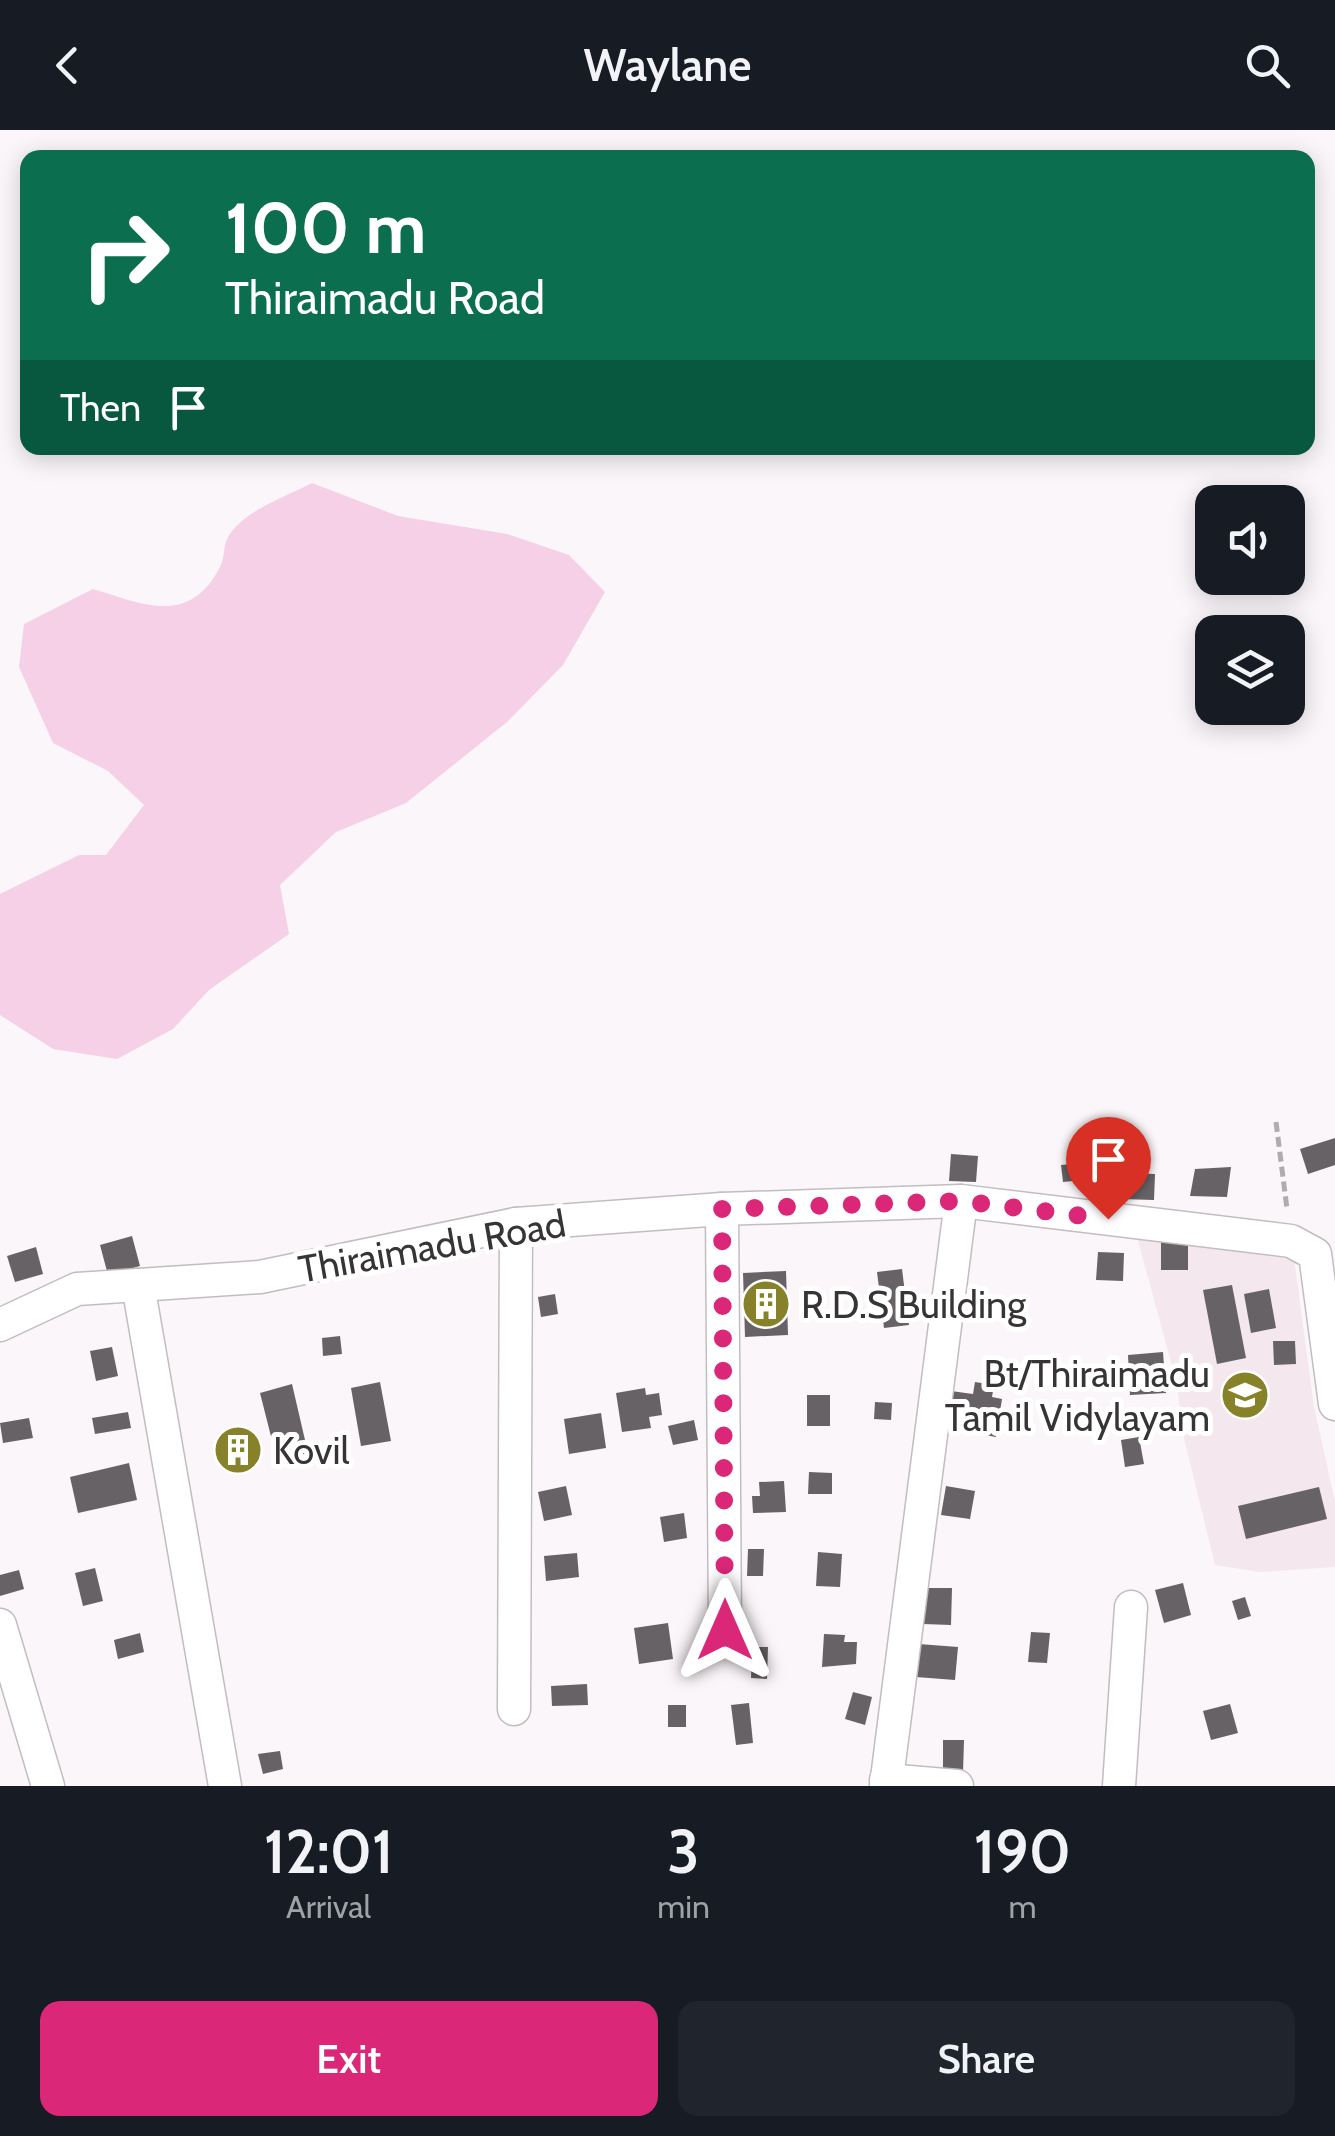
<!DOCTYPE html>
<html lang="en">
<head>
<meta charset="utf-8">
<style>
  :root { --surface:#171b24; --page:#20242c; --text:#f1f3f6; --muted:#9ea1a6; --accent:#db2777 }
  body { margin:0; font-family:Cabin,sans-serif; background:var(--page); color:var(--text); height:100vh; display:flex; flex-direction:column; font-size:38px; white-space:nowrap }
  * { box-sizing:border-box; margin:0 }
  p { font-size:32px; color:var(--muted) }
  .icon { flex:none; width:55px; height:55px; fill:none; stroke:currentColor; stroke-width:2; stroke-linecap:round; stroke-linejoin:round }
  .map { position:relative; height:1656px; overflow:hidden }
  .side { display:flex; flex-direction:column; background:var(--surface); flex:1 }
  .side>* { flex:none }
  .top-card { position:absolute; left:20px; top:20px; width:1295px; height:305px; border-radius:20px; box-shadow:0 5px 25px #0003; background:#0b6e4f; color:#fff; overflow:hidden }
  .fabs { position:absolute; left:1195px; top:355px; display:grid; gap:20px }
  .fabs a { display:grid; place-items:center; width:110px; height:110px; border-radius:20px; background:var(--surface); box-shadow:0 5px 25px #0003; font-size:50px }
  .pin { position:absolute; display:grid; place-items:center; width:85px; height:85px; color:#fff; margin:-102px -42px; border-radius:50% 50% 50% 0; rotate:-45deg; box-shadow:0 0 10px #0007 }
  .pin .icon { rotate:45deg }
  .me { position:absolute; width:110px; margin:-55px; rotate:0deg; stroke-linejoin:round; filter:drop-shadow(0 0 8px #0008) }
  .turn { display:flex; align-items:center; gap:35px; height:210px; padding:0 40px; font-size:45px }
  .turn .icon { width:130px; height:130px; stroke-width:2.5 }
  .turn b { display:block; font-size:70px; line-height:85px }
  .then { display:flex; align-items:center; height:95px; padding:0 40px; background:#0003; gap:20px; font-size:38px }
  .eta { display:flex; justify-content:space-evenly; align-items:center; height:170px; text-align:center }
  .eta b { font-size:60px; font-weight:600; line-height:70px }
  .primary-button { display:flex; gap:20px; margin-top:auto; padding:20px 40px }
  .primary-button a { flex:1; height:115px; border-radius:20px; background:var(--accent); color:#fff; font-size:40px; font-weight:600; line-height:115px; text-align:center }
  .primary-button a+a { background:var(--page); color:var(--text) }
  header { display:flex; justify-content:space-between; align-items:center; height:130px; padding:0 40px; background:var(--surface); font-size:45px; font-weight:600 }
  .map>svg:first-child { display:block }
  .built { fill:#f4e7ee }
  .water { fill:#f5d0e6 }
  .building { fill:#676265 }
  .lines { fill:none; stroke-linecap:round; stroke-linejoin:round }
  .minor-casing { stroke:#c2bdc0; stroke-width:35 }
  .path { stroke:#b0acae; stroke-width:5; stroke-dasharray:10 5; stroke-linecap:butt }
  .minor { stroke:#fff; stroke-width:32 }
  .route { stroke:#db2777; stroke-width:18; stroke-dasharray:0 32.4 }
  .labels { text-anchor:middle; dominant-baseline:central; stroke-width:10; stroke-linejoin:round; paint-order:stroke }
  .street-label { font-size:38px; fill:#363435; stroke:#fff }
  .poi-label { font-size:38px; fill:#363435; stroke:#fff; text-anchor:start }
</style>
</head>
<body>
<header><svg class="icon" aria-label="back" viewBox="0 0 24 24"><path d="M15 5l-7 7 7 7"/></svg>Waylane<svg class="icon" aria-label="search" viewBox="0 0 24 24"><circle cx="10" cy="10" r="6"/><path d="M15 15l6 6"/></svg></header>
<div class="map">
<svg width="1335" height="1656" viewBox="0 0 1335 1656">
  <rect width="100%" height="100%" fill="#fbf6f9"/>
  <path class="built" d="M1137 1107 1294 1128 1314 1277 1335 1371V1437L1260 1442 1215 1435 1183 1304 1177 1254Z"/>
  <path class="water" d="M312 353 398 386 507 404 569 425 605 462 563 535 507 592 406 673 336 702 280 755 289 804 209 860 173 899 117 929 53 919 0 885V764L79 725H106L144 675 108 641 53 613 19 537 24 494 93 459C143 474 189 497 220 437 225 428 223 416 228 407 244 380 286 367 312 353Z"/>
  <g class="building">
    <path d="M1335 1008V1035L1308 1044 1300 1019Z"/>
    <path d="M951 1024 978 1026 976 1052 949 1051Z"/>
    <path d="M1092 1032 1093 1049 1063 1052 1061 1035Z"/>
    <path d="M1231 1037 1227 1067 1190 1066 1195 1039Z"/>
    <path d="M1122 1043 1155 1044 1154 1070 1121 1069Z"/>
    <path d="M132 1106 140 1136 108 1145 100 1115Z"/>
    <rect x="1161" y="1112" width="27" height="28"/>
    <path d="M36 1117 43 1144 15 1152 7 1126Z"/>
    <path d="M1098 1122 1124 1123 1123 1151 1096 1150Z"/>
    <path d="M902 1139 909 1195 884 1198 877 1142Z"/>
    <path d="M786 1141 788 1205 745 1207 743 1143Z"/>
    <path d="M1232 1155 1246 1228 1217 1234 1203 1160Z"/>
    <path d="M1269 1159 1276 1198 1251 1203 1244 1164Z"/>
    <path d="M555 1164 558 1184 541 1187 538 1167Z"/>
    <path d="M340 1206 342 1224 323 1226 322 1208Z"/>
    <path d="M1273 1211H1295L1296 1234 1274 1235Z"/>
    <path d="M112 1217 118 1246 96 1251 90 1221Z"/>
    <path d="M1163 1222 1166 1263 1130 1265 1128 1225Z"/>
    <path d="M380 1252 391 1311 361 1316 351 1258Z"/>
    <path d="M975 1252 994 1255 992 1267 1002 1269 996 1307 945 1298 951 1261 973 1264Z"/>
    <path d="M292 1254 308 1323 277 1330 260 1263Z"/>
    <path d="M645 1258 646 1265 659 1263 662 1285 649 1287 651 1298 622 1302 616 1263Z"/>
    <rect x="807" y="1265" width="23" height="31"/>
    <path d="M875 1272 892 1273 891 1290 874 1289Z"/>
    <path d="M128 1282 131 1298 95 1304 92 1288Z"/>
    <path d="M601 1283 606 1318 569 1324 564 1289Z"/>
    <path d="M29 1288 33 1308 3 1313 0 1293Z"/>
    <path d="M694 1290 698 1310 673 1315 668 1296Z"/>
    <path d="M242 1306 251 1327 233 1335 224 1314Z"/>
    <path d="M1139 1307 1144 1334 1125 1337 1121 1310Z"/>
    <path d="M129 1333 137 1370 78 1383 70 1347Z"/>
    <path d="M809 1342 832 1343V1364H808Z"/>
    <path d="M784 1351 786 1382 753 1383 752 1366H760L759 1352Z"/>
    <path d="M566 1356 572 1385 544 1391 538 1362Z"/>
    <path d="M946 1356 975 1361 970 1389 941 1385Z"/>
    <path d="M1319 1357 1327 1389 1246 1409 1238 1376Z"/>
    <path d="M684 1383 687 1408 664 1412 660 1387Z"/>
    <path d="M748 1419H764L763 1446H747Z"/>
    <path d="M818 1422 842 1424 840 1457 816 1456Z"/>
    <path d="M577 1423 579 1447 546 1451 544 1426Z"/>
    <path d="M95 1438 103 1471 83 1476 75 1443Z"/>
    <path d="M19 1440 24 1459 0 1466V1445Z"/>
    <path d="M1183 1453 1191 1485 1164 1493 1155 1460Z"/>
    <path d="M924 1458H952L951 1495 923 1494Z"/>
    <path d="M1245 1467 1251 1486 1238 1490 1232 1471Z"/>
    <path d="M668 1493 673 1529 639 1534 634 1498Z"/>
    <path d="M1031 1502 1050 1503 1047 1533 1028 1532Z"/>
    <path d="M140 1503 144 1522 118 1529 114 1510Z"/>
    <path d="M824 1504 845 1505 844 1512H857L856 1534 822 1537Z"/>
    <path d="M919 1514 958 1517 955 1550 916 1547Z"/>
    <path d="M752 1517H768L767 1549 751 1548Z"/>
    <path d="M587 1554 588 1575 552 1576 551 1556Z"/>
    <path d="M853 1562 872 1567 865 1595 845 1589Z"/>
    <path d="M749 1573 753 1613 736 1615 731 1575Z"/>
    <path d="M1230 1574 1238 1603 1211 1610 1203 1581Z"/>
    <rect x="668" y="1575" width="18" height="22"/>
    <path d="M943 1610H964L963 1642H943Z"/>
    <path d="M280 1621 283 1639 263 1644 258 1624Z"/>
  </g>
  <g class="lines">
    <g class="minor-casing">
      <g id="minor">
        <path d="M722 1079 725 1500"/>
        <path d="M138 1155 225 1656"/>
        <path d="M0 1195 77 1159 260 1147 516 1094 722 1079 961 1071 1291 1111 1315 1124 1335 1274"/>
        <path d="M0 1495 48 1656"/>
        <path d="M514 1579 516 1094"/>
        <path d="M886 1650 957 1656"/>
        <path d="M886 1656 961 1071"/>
        <path d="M1119 1656 1131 1477"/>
      </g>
    </g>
    <path class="path" d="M1276 992 1287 1079"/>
    <use href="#minor" class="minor"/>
  </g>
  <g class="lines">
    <path class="route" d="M725 1500 722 1079 961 1071 1108 1089"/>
  </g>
  <defs>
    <g id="building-disc" transform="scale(2.5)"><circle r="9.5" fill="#878229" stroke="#fff"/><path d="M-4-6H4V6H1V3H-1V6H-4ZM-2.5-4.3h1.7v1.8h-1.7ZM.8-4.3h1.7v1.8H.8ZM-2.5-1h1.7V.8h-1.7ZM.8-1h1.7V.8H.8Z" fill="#fff"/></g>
    <g id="school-disc" transform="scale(2.5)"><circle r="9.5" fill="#878229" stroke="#fff"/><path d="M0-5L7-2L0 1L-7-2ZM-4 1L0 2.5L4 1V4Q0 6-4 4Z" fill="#fff"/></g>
  </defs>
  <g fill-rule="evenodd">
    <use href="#building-disc" x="766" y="1174"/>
    <use href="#school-disc" x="1245" y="1265"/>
    <use href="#building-disc" x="238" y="1320"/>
  </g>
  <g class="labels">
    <g class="street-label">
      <text transform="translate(432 1116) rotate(-10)">Thiraimadu Road</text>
    </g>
    <g class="poi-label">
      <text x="801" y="1174">R.D.S Building</text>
      <text x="1210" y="1243" text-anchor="end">Bt/Thiraimadu<tspan x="1210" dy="44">Tamil Vidylayam</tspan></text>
      <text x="273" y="1320">Kovil</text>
    </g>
  </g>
</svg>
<div class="fabs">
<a><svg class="icon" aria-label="sound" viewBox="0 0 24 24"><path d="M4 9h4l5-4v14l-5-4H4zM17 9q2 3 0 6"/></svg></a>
<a><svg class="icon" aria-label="layers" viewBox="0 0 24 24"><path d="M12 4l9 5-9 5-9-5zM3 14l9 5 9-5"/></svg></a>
</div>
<div class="pin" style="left:1108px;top:1089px;background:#d93025"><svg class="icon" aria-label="arrive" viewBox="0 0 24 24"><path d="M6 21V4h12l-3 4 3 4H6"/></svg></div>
<svg class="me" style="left:725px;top:1500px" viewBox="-20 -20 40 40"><path d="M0-17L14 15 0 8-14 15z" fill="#db2777" stroke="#fff" stroke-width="4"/></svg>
<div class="top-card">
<div class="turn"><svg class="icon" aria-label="right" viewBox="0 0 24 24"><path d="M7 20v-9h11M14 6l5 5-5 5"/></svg><div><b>100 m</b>Thiraimadu Road</div></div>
<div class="then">Then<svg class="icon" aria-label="arrive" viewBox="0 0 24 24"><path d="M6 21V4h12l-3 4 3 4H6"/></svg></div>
</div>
</div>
<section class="side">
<div class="eta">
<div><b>12:01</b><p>Arrival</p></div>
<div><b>3</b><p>min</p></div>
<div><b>190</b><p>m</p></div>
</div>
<div class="primary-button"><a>Exit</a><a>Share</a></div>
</section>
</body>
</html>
